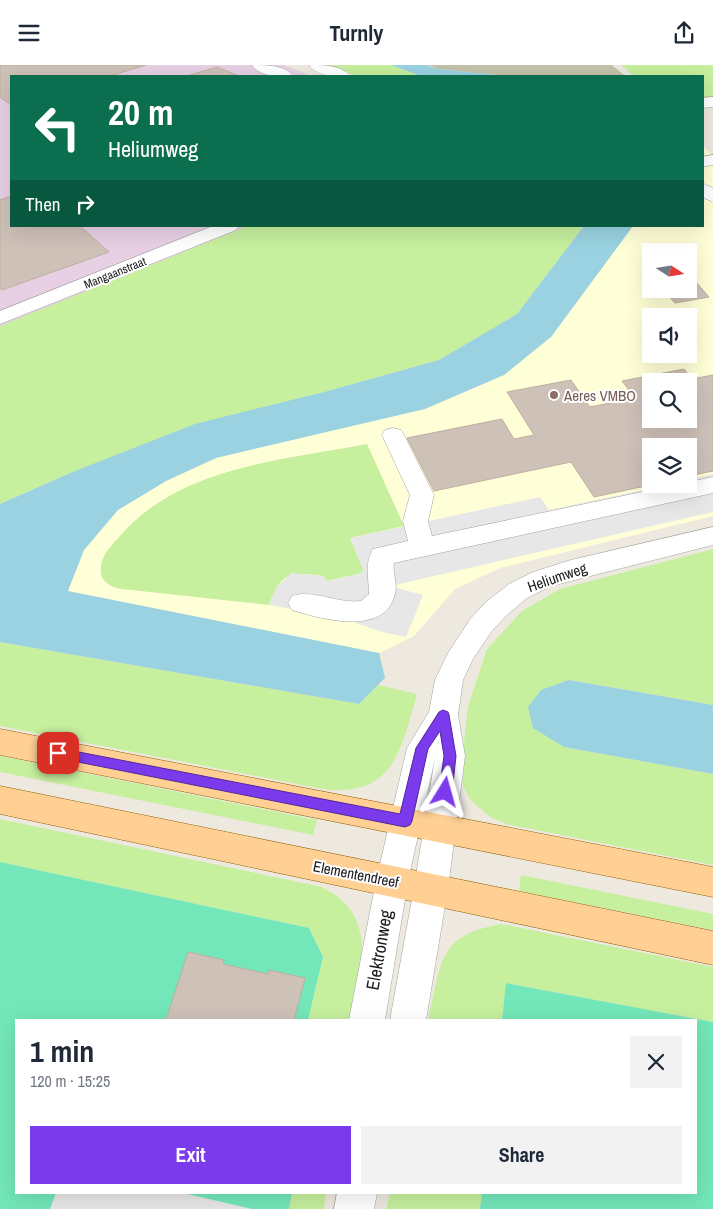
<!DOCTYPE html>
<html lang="en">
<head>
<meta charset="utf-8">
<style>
  :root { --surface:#fff; --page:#f2f2f3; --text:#1f2937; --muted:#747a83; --accent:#7c3aed }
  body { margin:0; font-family:"Archivo Narrow",sans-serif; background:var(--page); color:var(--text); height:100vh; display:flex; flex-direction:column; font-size:19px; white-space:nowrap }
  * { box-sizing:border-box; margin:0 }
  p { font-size:16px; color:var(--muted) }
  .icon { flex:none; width:28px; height:28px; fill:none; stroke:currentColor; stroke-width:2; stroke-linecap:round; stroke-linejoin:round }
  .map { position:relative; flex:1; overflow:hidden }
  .details { position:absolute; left:15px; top:954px; width:682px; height:175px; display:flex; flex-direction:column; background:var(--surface); border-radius:0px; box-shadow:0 5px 20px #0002 }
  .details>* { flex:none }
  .banner { position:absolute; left:10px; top:10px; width:694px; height:152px; border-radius:0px; box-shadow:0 5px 20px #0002; background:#0b6e4f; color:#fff; overflow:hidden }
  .needle { width:32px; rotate:102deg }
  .buttons { position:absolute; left:642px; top:178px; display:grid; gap:10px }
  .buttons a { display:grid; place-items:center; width:55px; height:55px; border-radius:0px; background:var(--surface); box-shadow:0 5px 20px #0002; font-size:25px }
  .pin { position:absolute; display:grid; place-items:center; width:42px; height:42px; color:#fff; margin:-21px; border-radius:10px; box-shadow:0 2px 8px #0006 }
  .me { position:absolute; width:55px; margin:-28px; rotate:8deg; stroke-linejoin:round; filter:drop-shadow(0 0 4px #0008) }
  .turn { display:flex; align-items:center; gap:18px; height:105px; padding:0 15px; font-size:22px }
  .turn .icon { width:65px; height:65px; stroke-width:2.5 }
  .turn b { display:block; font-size:35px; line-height:42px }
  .then { display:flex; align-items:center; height:48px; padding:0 15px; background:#0003; gap:10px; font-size:19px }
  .round { display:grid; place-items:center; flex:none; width:52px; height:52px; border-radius:0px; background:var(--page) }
  .overview { display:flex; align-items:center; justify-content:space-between; height:85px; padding:0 15px }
  h1 { font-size:30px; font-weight:700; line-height:38px }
  .cta { display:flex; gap:10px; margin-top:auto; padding:10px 15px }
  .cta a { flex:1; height:58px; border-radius:0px; background:var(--accent); color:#fff; font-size:20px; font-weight:700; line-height:58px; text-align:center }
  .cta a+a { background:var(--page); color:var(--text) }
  header { display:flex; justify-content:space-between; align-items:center; height:65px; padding:0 15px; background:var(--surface); font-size:22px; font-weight:700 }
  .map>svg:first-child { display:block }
  .industrial { fill:#e8d0e4 }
  .education { fill:#ffffd7; fill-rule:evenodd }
  .construction { fill:#c3c3aa }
  .grass { fill:#c6ef9e }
  .pitch { fill:#73e7b9 }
  .parking { fill:#e7e7e7 }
  .water { fill:#9ad2e1 }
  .building { fill:#cec1b8; stroke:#c1aea0; fill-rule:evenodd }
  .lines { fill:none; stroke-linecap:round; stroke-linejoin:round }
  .minor-casing { stroke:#a2a2a2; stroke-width:1 }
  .major-casing { stroke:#926000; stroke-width:1 }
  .minor { fill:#fff; fill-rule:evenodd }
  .major { fill:#ffcf93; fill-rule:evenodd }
  .route { fill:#7c3aed; stroke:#51269a }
  .education-dot { fill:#8d6e63; stroke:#fff; stroke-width:2 }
  .labels { text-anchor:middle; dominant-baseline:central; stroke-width:4; stroke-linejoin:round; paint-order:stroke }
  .far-street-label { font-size:12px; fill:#1b1b1b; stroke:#fff }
  .education-label { font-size:15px; fill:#785e54; stroke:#fff; text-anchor:start }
  .street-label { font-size:15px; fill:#1b1b1b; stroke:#fff }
  .near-street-label { font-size:18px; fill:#1b1b1b; stroke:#fff }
</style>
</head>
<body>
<header><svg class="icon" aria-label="menu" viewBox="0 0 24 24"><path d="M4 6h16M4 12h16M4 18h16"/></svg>Turnly<svg class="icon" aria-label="share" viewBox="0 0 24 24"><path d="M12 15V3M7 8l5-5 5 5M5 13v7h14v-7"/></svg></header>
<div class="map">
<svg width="713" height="1144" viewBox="0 0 713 1144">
  <rect width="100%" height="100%" fill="#eee9df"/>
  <path class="industrial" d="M0 0H284L311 11H11V161H261L0 272Z"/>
  <path class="education" d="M703 81 713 91V451L500 503 455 524 414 571 379 588 67 526 84 485 118 445 166 416 216 393 551 272 633 161H702ZM651 186H689V224H651ZM651 251H689V289H651ZM651 316H689V354H651ZM651 381H689V419H651Z"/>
  <path class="construction" d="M429 0H612L625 11H506L437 4Z"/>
  <g class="grass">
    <path d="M328 0H391L421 11H356Z"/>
    <path d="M621 0H713V31L703 33 702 11H634Z"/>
    <path d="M248 161H584L517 249 439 295 324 327 75 406 0 439V261Z"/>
    <path d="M367 379 404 461 350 473 364 506 359 509 325 516 324 511C290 507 282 506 269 540L122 524C110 522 99 516 101 502 102 489 112 480 120 471 179 402 283 395 367 379Z"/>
    <path d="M713 484V640L570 615 564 682 713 709V800L506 759 492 753 471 736 463 721 461 705 468 641 487 584 522 546 560 524Z"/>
    <path d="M0 577 359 639 378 620 417 629C401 684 394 733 323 724L0 661Z"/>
    <path d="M0 691 317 755 313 770 0 707Z"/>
    <path d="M0 754 322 822C379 850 361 904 353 955H308L323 892 309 863 0 797Z"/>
    <path d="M521 810 713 849V865L519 826Z"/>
    <path d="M502 859 713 902V957L506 918 502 955H428C442 898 436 870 502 859Z"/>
    <path d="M292 1128H326L324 1144H289Z"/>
    <path d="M390 1128H482L480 1144H386Z"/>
  </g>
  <g class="pitch">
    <path d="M0 797 309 863 323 892 308 955H16V1128H292L289 1144H0Z"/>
    <path d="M506 918 713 957V1144H480L482 1128H696V955H502Z"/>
  </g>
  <g class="parking">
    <path d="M713 409V447L395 520 397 523 423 530 406 572 382 567 339 552 269 540 276 523 291 508 324 511 326 516 359 509 364 506 350 473 540 432 549 445 671 419H689V415Z"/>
    <path d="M56 1128H183L252 1144H50Z"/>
  </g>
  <g class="water">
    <path d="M391 0H427L437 4 506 11H421Z"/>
    <path d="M584 161H633L551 272 504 310 425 344 216 393 166 416 118 445 84 485 68 526 379 588 385 613 359 639 0 577V439L75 406 195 359 324 327 439 295 517 249Z"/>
    <path d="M569 615 713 640V709L564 682 533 663 528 642 541 625Z"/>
  </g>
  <g class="building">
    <path d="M0 0H146L110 11H11V40L0 32Z"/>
    <path d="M217 2 239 11H187Z"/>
    <path d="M11 131V161H80L109 187 2 225 0 223V135Z"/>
    <path d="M689 209 709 232 675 238 662 224H689Z"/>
    <path d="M684 304 692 314 713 310V406L689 411V381H651V419H655L594 432 571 397 434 426 407 373 502 354 514 374 534 370 507 327 571 315 590 342 635 333 622 316ZM651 316H689V354H651Z"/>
    <path d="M188 887 224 895 223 899 268 909 269 905 305 913 294 955H166Z"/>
  </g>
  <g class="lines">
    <g class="minor-casing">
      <g id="minor">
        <path d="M252 0C265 0 285 0 293 11 281 12 260 12 252 0Z"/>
        <path d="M309 0C322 0 342 0 350 11 338 12 317 12 309 0Z"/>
        <path d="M713 32V42L702 43V33Z"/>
        <path d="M713 90V100L702 102V92Z"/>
        <path d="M702 118 713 123V137L702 132Z"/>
        <path d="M213 161H239L236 165 0 259V246Z"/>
        <path d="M393 363 401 365 404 370 434 430 428 456 432 471 680 419H689V417L713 412V428L394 498C392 508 398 519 395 529 385 572 321 554 292 545L288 538 292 531C313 524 338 539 361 536L369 529C369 513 364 500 373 484L408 476 403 456 410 430 382 370 385 365Z"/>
        <path d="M713 462V480L551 521 527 533 506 551 491 567 473 594 463 615 458 650 465 691 448 823 426 955H390L414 823 435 693 408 816 385 955H349L376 816 407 683 429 647 435 615 448 588 471 553 486 537 509 519 533 507 571 495Z"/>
        <path d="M337 1128H377L374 1144H334Z"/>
      </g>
    </g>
    <g class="major-casing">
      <g id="major">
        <path d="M0 664 713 802V832L0 690Z"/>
        <path d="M0 721 713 866V900L0 749Z"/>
      </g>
    </g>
    <use href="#minor" class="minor"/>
    <use href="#major" class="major"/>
  </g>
  <path class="route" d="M443 645 448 647 449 650 456 691 452 727 450 731 445 733 441 731 439 727 444 691 440 666 428 684 412 756 410 760 405 762 58 693 53 692 51 688 53 684 58 683 400 749 416 683 439 647Z"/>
  <circle class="education-dot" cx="554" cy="330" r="5"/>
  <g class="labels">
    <g class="far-street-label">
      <text transform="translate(115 208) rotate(-22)">Mangaanstraat</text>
    </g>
    <g class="education-label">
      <text x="564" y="330">Aeres VMBO</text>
    </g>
    <g class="street-label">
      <text transform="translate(557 512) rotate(-19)">Heliumweg</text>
      <text transform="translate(356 809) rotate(11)">Elementendreef</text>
    </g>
    <g class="near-street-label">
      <text transform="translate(379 885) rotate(-80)">Elektronweg</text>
    </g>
  </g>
</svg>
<div class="buttons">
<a><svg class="needle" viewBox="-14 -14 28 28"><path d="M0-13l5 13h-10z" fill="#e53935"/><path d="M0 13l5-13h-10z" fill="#747a83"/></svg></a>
<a><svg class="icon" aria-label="sound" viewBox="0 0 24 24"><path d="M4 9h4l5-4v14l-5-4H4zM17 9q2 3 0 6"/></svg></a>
<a><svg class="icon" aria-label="search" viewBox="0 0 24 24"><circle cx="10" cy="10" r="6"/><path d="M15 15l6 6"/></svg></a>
<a><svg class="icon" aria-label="layers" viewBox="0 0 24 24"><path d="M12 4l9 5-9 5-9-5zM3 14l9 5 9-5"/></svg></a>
</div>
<div class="pin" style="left:58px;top:688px;background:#d93025"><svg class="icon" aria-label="arrive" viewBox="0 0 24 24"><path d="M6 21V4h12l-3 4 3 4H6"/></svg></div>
<svg class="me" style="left:445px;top:727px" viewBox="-20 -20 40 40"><path d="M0-17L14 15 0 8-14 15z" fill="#7c3aed" stroke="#fff" stroke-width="4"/></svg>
<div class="banner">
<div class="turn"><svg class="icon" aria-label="left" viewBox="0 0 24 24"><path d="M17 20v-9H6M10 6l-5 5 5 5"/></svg><div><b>20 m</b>Heliumweg</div></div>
<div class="then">Then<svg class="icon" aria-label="right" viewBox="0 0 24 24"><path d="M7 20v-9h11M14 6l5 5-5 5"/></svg></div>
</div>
<section class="details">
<div class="overview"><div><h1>1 min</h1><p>120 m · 15:25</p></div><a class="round"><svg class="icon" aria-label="close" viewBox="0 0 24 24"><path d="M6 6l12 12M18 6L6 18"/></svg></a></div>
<div class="cta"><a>Exit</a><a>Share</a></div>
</section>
</div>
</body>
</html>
